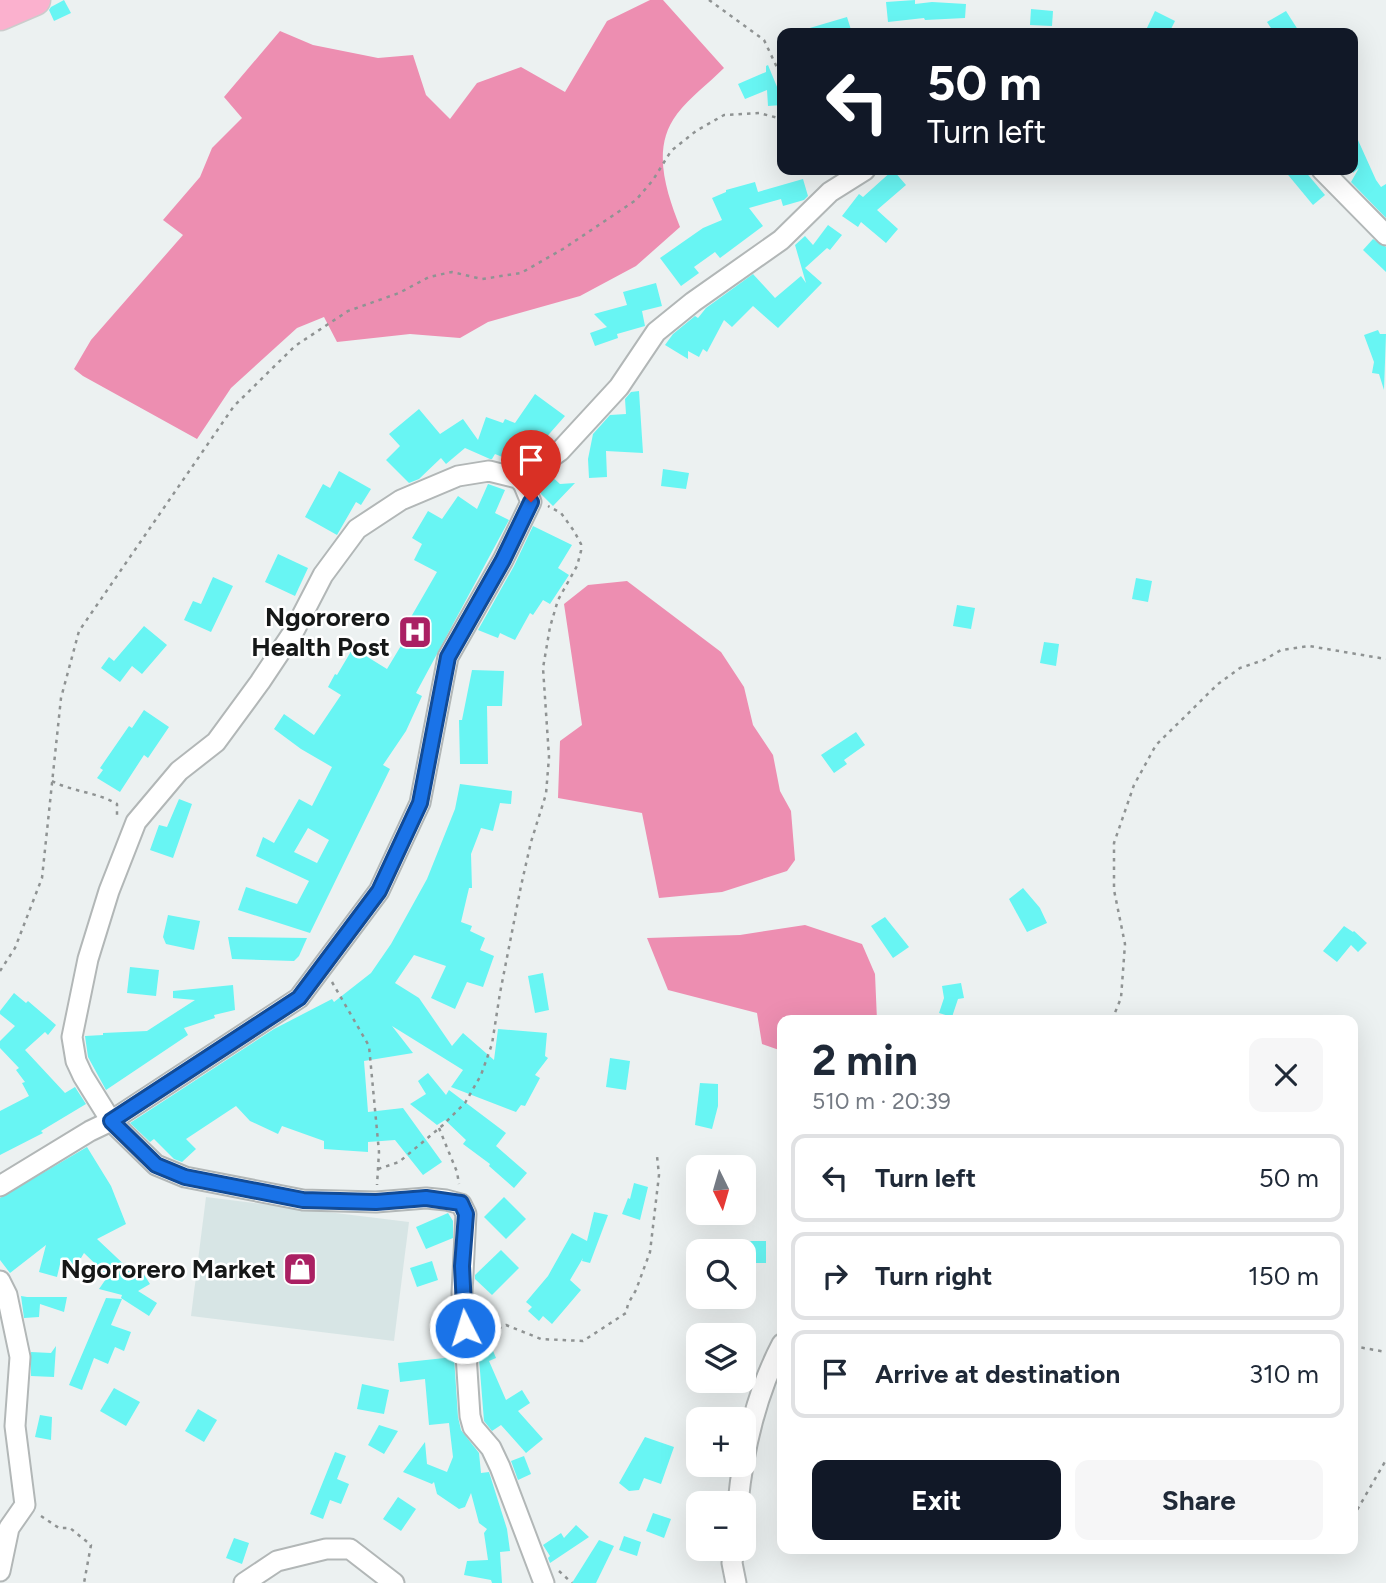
<!DOCTYPE html>
<html lang="en">
<head>
<meta charset="utf-8">
<style>
  :root { --surface:#fff; --page:#f6f6f7; --text:#1f2937; --muted:#747a83; --line:#e0e1e3; --accent:#111827 }
  body { margin:0; font-family:Figtree,sans-serif; background:var(--page); color:var(--text); height:100vh; display:flex; flex-direction:column; font-size:26px; white-space:nowrap }
  * { box-sizing:border-box; margin:0 }
  p { font-size:23px; color:var(--muted) }
  .icon { flex:none; width:38px; height:38px; fill:none; stroke:currentColor; stroke-width:2; stroke-linecap:round; stroke-linejoin:round }
  .map { position:relative; flex:1; overflow:hidden }
  .sheet { position:absolute; left:777px; top:1015px; width:581px; height:539px; display:flex; flex-direction:column; background:var(--surface); border-radius:14px; box-shadow:0 7px 28px #0002 }
  .sheet>* { flex:none }
  .guide { position:absolute; left:777px; top:28px; width:581px; height:147px; border-radius:14px; box-shadow:0 7px 28px #0002; background:#111827; color:#fff; overflow:hidden }
  .needle { width:46px; rotate:175deg }
  .fabs { position:absolute; left:686px; top:1155px; display:grid; gap:14px }
  .fabs a { display:grid; place-items:center; width:70px; height:70px; border-radius:14px; background:var(--surface); box-shadow:0 7px 28px #0002; font-size:35px }
  .pin { position:absolute; display:grid; place-items:center; width:60px; height:60px; color:#fff; margin:-72px -30px; border-radius:50% 50% 50% 0; rotate:-45deg; box-shadow:0 0 7px #0007 }
  .pin .icon { rotate:45deg }
  .me { position:absolute; width:77px; margin:-38px; rotate:355deg; stroke-linejoin:round; filter:drop-shadow(0 0 5px #0008) }
  .turn { display:flex; align-items:center; gap:24px; height:147px; padding:0 35px; font-size:32px }
  .turn .icon { width:91px; height:91px; stroke-width:2.5 }
  .turn b { display:block; font-size:49px; line-height:60px }
  .round { display:grid; place-items:center; flex:none; width:74px; height:74px; border-radius:14px; background:var(--page) }
  .headline { display:flex; align-items:center; justify-content:space-between; height:119px; padding:0 35px }
  h1 { font-size:42px; font-weight:700; line-height:52px }
  .cta { display:flex; gap:14px; margin-top:auto; padding:14px 35px }
  .cta a { flex:1; height:80px; border-radius:14px; background:var(--accent); color:#fff; font-size:28px; font-weight:700; line-height:80px; text-align:center }
  .cta a+a { background:var(--page); color:var(--text) }
  ul { padding:0; list-style:none }
  li { display:flex; align-items:center; gap:21px; height:88px; margin:0 14px 10px; padding:0 21px; border:4px solid var(--line); border-radius:14px }
  li div { flex:1 }
  li b { display:block; font-size:26px }
  li em { font-style:normal }
  .map>svg:first-child { display:block }
  .built { fill:#d7e5e5 }
  .forest { fill:#ed8eb1 }
  .building { fill:#68f5f3; fill-rule:evenodd }
  .lines { fill:none; stroke-linecap:round; stroke-linejoin:round }
  .street-casing { stroke:#b2b7b7; stroke-width:23 }
  .primary-casing { stroke:#ccc; stroke-width:33 }
  .path { stroke:#8f9393; stroke-width:2.5; stroke-dasharray:3.5 5; stroke-linecap:butt }
  .street { stroke:#fff; stroke-width:19 }
  .primary { stroke:#fbb1ce; stroke-width:30 }
  .route-casing { stroke:#114b97; stroke-width:18 }
  .route { stroke:#1a73e8; stroke-width:12 }
  .labels { text-anchor:middle; dominant-baseline:central; stroke-width:5; stroke-linejoin:round; paint-order:stroke }
  .poi-label { font-size:26px; font-weight:bold; fill:#161818; stroke:#fff; text-anchor:end }
</style>
</head>
<body>
<div class="map">
<svg width="1386" height="1583" viewBox="0 0 1386 1583">
  <rect width="100%" height="100%" fill="#ecf1f1"/>
  <path class="built" d="M206 1197 409 1222 394 1341 191 1316Z"/>
  <g class="forest">
    <path d="M650 0H663L724 68C709 83 690 97 677 114 651 148 666 191 680 227L636 266 580 296 488 322 460 338 410 334 337 342 324 317 297 328 231 388 197 439 83 376 74 369 91 340 183 235 163 220 200 177 212 148 242 118 224 97 280 31 313 45 378 58 413 55 426 95 450 119 477 83 521 67 565 92 607 21Z"/>
    <path d="M627 581 721 652 744 687 753 725 773 755 780 791 791 811 795 860 787 871 722 892 659 898 642 813 558 798 560 741 582 725 564 604 588 585Z"/>
    <path d="M805 925 862 944 875 974 877 1020H782V1051L762 1044 757 1013 668 990 647 938 740 935Z"/>
  </g>
  <g class="building">
    <path d="M64 0 71 13 54 21 49 10 51 7Z"/>
    <path d="M915 0V4L932 2 966 4 965 18 925 20 924 18 888 22 886 2Z"/>
    <path d="M1031 9 1053 11 1052 26 1030 25Z"/>
    <path d="M1155 11 1175 21 1169 33H1153L1146 30Z"/>
    <path d="M1286 11 1300 33H1274L1267 22Z"/>
    <path d="M847 17 852 33H804L803 30Z"/>
    <path d="M768 65 782 99V105L768 106 767 90 745 99 738 84 766 72V66Z"/>
    <path d="M1353 129 1376 180 1381 187 1386 184V218L1351 182 1359 168 1353 173Z"/>
    <path d="M893 170 906 185 877 210 898 229 886 243 861 222 858 227 842 216 859 194 863 197Z"/>
    <path d="M1284 170H1304L1325 195 1313 205Z"/>
    <path d="M803 179 808 196 804 200 783 206 781 199 749 208 763 226 720 258 715 252 694 267 699 273 681 286 660 258 703 228 722 220 712 198 726 192V190L755 182 758 192Z"/>
    <path d="M828 225 842 235 830 250 827 248 805 268 822 283 778 328 753 306 732 327 724 320 707 352 703 349 699 357 688 351V359L665 345 673 334 695 316 698 318 706 308 753 274 775 298 801 276 806 283 795 245 805 236 813 245Z"/>
    <path d="M1373 239 1386 247V272L1363 250Z"/>
    <path d="M656 283 662 306 642 311 645 326 617 334 618 338 595 346 590 333 607 327 594 314 627 305 623 292Z"/>
    <path d="M1378 330 1380 334H1386L1384 390 1379 374 1372 373 1374 362 1364 335Z"/>
    <path d="M639 391 643 453 606 451 607 477 589 478 588 459 593 434 610 415 626 414 625 399 631 392Z"/>
    <path d="M535 394 565 416 522 465 495 454 492 459H490L465 448 446 464 441 458 419 479 409 483 386 460 400 446 389 434 419 409 440 434 463 419 478 440 486 417 503 423 505 419 515 423Z"/>
    <path d="M663 469 689 473 686 489 661 486Z"/>
    <path d="M339 471 371 489 361 505 356 502 337 535 305 517 323 484 330 488Z"/>
    <path d="M549 474 560 484 575 483 553 506 541 494 537 485Z"/>
    <path d="M488 484 505 490 495 513 509 520 416 693 422 696 406 731 383 765 390 769 310 933 238 910 246 887 297 904 309 881 256 856 263 837 274 843 299 799 312 806 332 767 301 749 274 729 284 714 314 735 341 695 328 687 335 674 337 675 353 648 387 669 405 639 400 636 437 572 414 560 422 544 412 538 428 511 442 519 458 496 477 509ZM308 828 329 840 317 863 294 852Z"/>
    <path d="M533 526 572 545 558 568 569 575 550 604 543 600 533 615 530 613 515 640 500 633 498 638 478 630 514 566Z"/>
    <path d="M278 554 308 568 295 596 265 582Z"/>
    <path d="M213 577 233 586 211 632 184 620 193 601 201 604Z"/>
    <path d="M1136 578 1152 581 1148 602 1132 599Z"/>
    <path d="M957 605 975 608 971 629 953 626Z"/>
    <path d="M144 626 167 645 142 674 132 666 120 682 101 668 109 657 114 661Z"/>
    <path d="M1044 642 1059 644 1056 666 1040 663Z"/>
    <path d="M472 670 504 671 502 706H487L488 764H460L459 720H462Z"/>
    <path d="M144 710 169 727 148 758 144 755 120 792 97 778 103 770 100 768 129 726 132 728Z"/>
    <path d="M856 732 865 745 844 760 847 764 834 773 821 755Z"/>
    <path d="M460 784 512 791 511 804 500 803 493 831 481 828 471 854 472 888H469L461 922 472 926 470 931 485 938 480 950 494 956 483 987 467 982 455 1009 431 998 446 966 414 955 395 983 419 998 452 1046 463 1033 494 1060 498 1029 547 1033 545 1056 548 1058 535 1075 540 1078 525 1106 521 1105 516 1112 451 1087 463 1070 392 1026 413 1053 364 1061 368 1112 403 1108 442 1162 423 1175 395 1140 368 1142V1152L324 1149V1141L282 1126 278 1134 250 1121 236 1106 186 1139 196 1149 182 1162 174 1159 154 1139 150 1142 130 1123 274 1029 332 999 334 1002 371 973 391 944 427 879 455 809Z"/>
    <path d="M179 799 192 804 173 858 150 850 159 825 167 827Z"/>
    <path d="M1023 888 1040 908 1047 923 1027 932 1009 899Z"/>
    <path d="M168 915 200 921 194 950 166 944 163 937Z"/>
    <path d="M885 917 909 947 893 958 871 926Z"/>
    <path d="M1344 926 1353 932 1354 931 1367 943 1358 952 1351 945 1337 962 1323 951Z"/>
    <path d="M228 937 307 938 299 956 294 961 232 959Z"/>
    <path d="M130 967 159 970 156 996 127 993Z"/>
    <path d="M543 973 549 1010 535 1013 528 976Z"/>
    <path d="M961 983 964 998 958 999 952 1017 939 1013 944 998 942 986Z"/>
    <path d="M233 985 235 1010 214 1015 215 1018 184 1028 188 1035 106 1090 88 1057 85 1036 103 1035V1033L147 1031 195 1000 173 998V991Z"/>
    <path d="M14 993 26 1003 28 1001 56 1025 48 1035 45 1032 25 1050 65 1093 75 1087 86 1104 41 1131 43 1133 0 1155V1111L29 1096 22 1083 25 1082 16 1070 19 1068 0 1048V1041L15 1026 0 1014V1011Z"/>
    <path d="M610 1058 630 1061 626 1090 606 1087Z"/>
    <path d="M428 1073 446 1095 449 1090 506 1133 496 1146 527 1173 514 1188 489 1166 490 1164 463 1144 466 1140 445 1120 437 1125 410 1104 426 1094 418 1081Z"/>
    <path d="M700 1083 718 1084V1106L712 1129 695 1125Z"/>
    <path d="M87 1147 111 1186 126 1224 97 1239 132 1272 139 1267 150 1284 138 1291 157 1303 149 1316 121 1298 122 1295 99 1289 108 1276 84 1253 75 1268 61 1260 57 1277 39 1272 46 1245 10 1273 0 1260V1198Z"/>
    <path d="M634 1183 648 1187 640 1220 622 1214 628 1198 630 1199Z"/>
    <path d="M504 1197 526 1219 506 1239 484 1217Z"/>
    <path d="M594 1212 608 1215 590 1263 582 1261 583 1258 570 1280 581 1290 552 1324 543 1316 539 1321 528 1311 532 1307 526 1302 548 1276 572 1233 587 1241Z"/>
    <path d="M448 1213 453 1221V1238L426 1249 416 1227Z"/>
    <rect x="749" y="1241" width="17" height="22"/>
    <path d="M501 1250 519 1268 492 1295 475 1279V1275Z"/>
    <path d="M432 1261 438 1280 417 1287 410 1268Z"/>
    <path d="M21 1296 27 1297H67L64 1312 40 1304 39 1317 24 1318Z"/>
    <path d="M106 1298 122 1299 111 1325 131 1332 124 1351 115 1347 108 1364 94 1358 82 1390 69 1385Z"/>
    <path d="M489 1341 496 1358 489 1361 506 1400 522 1390 530 1403 518 1411 543 1439 526 1453 501 1425 492 1431 484 1421 478 1346Z"/>
    <path d="M56 1346 54 1377 31 1376V1352L51 1353Z"/>
    <path d="M454 1357 458 1417 461 1430 479 1453 481 1473 489 1472 507 1529 510 1551 500 1552 502 1583H492L491 1580 464 1575 467 1561 488 1560 484 1533 487 1529 479 1523 471 1493 465 1507 459 1509 437 1494 434 1482 432 1484 403 1472 425 1442 427 1464 447 1472 453 1457 449 1423 429 1425 425 1379 400 1382 398 1363Z"/>
    <path d="M362 1384 389 1390 384 1414 357 1409Z"/>
    <path d="M114 1388 140 1402 126 1426 100 1411Z"/>
    <path d="M198 1409 217 1420 204 1442 185 1431Z"/>
    <path d="M40 1415 52 1417 51 1440 35 1437Z"/>
    <path d="M379 1425 398 1431 384 1454 368 1445Z"/>
    <path d="M645 1437 674 1447 661 1484 644 1478 639 1490 629 1491 619 1483Z"/>
    <path d="M335 1452 346 1456 337 1479 349 1484 341 1504 330 1500 323 1519 310 1514Z"/>
    <path d="M524 1456 531 1474 518 1480 511 1461Z"/>
    <path d="M398 1497 416 1509 401 1531 383 1519Z"/>
    <path d="M653 1513 671 1519 664 1538 646 1531Z"/>
    <path d="M576 1525 589 1537 550 1563 548 1558 550 1556 543 1545 561 1533 564 1538Z"/>
    <path d="M624 1536 641 1542 637 1556 619 1550Z"/>
    <path d="M234 1538 249 1543 242 1564 226 1558Z"/>
    <path d="M599 1540 614 1546 596 1583H572Z"/>
  </g>
  <g class="lines">
    <g class="street-casing">
      <g id="street">
        <path d="M1322 170 1386 235"/>
        <path d="M523 483 517 478 489 471 458 476 401 500 357 529 323 575 294 631 260 682 216 742 179 771 136 822 109 891 88 959 72 1037 76 1061 83 1076 111 1121 156 1165 185 1177 303 1200 376 1202 426 1198 446 1200 461 1204 466 1214 462 1293 470 1416 473 1427 491 1448 500 1467 544 1583"/>
        <path d="M0 1186 90 1131 111 1121 299 998 379 891 420 803 448 657 503 560 531 502 523 483 536 468 560 451 619 387 656 332 693 302 781 240 830 192 865 170"/>
        <path d="M0 1281 7 1295 20 1357 15 1426 25 1505 9 1528 0 1571"/>
        <path d="M738 1503C743 1450 757 1391 782 1344"/>
        <path d="M734 1549 732 1563 736 1583"/>
        <path d="M244 1583 277 1561 326 1549H350L394 1583"/>
      </g>
    </g>
    <g class="primary-casing">
      <path id="primary" d="M0 15 35 0"/>
    </g>
    <g class="path">
      <path d="M709 0 764 40 782 78"/>
      <path d="M52 781C73 792 97 792 117 804V818"/>
      <path d="M0 971 15 948 42 878 61 698 79 631 234 406 295 346 348 311 399 293 429 277 452 272 482 279 521 273 563 249 636 200 653 180 671 151 696 131 724 115 759 113 782 119"/>
      <path d="M332 982 369 1046 379 1152 377 1185"/>
      <path d="M1112 1020 1121 998 1125 944 1114 890V843L1134 785 1156 745 1218 684 1240 668 1264 660 1281 650 1309 646 1386 659"/>
      <path d="M439 1128 457 1172 459 1184"/>
      <path d="M378 1169 399 1162 443 1125 465 1103 481 1075 492 1044 500 993 521 886 531 842 546 794 549 757 543 668 550 627 558 600 577 566 581 551V544L574 531 561 513 548 506"/>
      <path d="M482 1326 495 1330 506 1325 541 1339 583 1341 626 1313 628 1304 636 1290 650 1252 659 1175 657 1156"/>
      <path d="M1353 1346 1386 1352"/>
      <path d="M41 1516 59 1528H70L91 1545 84 1583"/>
      <path d="M1353 1517 1386 1460"/>
      <path d="M559 1571 572 1583"/>
    </g>
    <use href="#street" class="street"/>
    <use href="#primary" class="primary"/>
  </g>
  <g class="lines">
    <g class="route-casing">
      <path id="route" d="M465 1328 462 1266 466 1214 461 1203 426 1198 376 1202 303 1200 185 1177 156 1165 111 1121 299 998 379 891 420 803 448 657 503 560 531 502"/>
    </g>
    <use href="#route" class="route"/>
  </g>
  <defs>
    <g id="hospital-square" transform="scale(1.75)"><rect x="-9" y="-9" width="18" height="18" rx="4" fill="#aa2063" stroke="#fff"/><path d="M-5-5h3v3.5h4V-5h3V5h-3V1.5h-4V5h-3Z" fill="#fff"/></g>
    <g id="shop-square" transform="scale(1.75)"><rect x="-9" y="-9" width="18" height="18" rx="4" fill="#aa2063" stroke="#fff"/><path d="M-5-2.5h2.3a2.7 3.5 0 0 1 5.4 0H5L5.5 6h-11ZM-1.5-2.5h3a1.5 2.3 0 0 0-3 0Z" fill="#fff"/></g>
  </defs>
  <g fill-rule="evenodd">
    <use href="#hospital-square" x="415" y="632"/>
    <use href="#shop-square" x="300" y="1269"/>
  </g>
  <g class="labels">
    <g class="poi-label">
      <text x="390" y="617">Ngororero<tspan x="390" dy="30">Health Post</tspan></text>
      <text x="276" y="1269">Ngororero Market</text>
    </g>
  </g>
</svg>
<div class="fabs">
<a><svg class="needle" viewBox="-14 -14 28 28"><path d="M0-13l5 13h-10z" fill="#e53935"/><path d="M0 13l5-13h-10z" fill="#747a83"/></svg></a>
<a><svg class="icon" aria-label="search" viewBox="0 0 24 24"><circle cx="10" cy="10" r="6"/><path d="M15 15l6 6"/></svg></a>
<a><svg class="icon" aria-label="layers" viewBox="0 0 24 24"><path d="M12 4l9 5-9 5-9-5zM3 14l9 5 9-5"/></svg></a>
<a>+</a>
<a>−</a>
</div>
<div class="pin" style="left:531px;top:502px;background:#d93025"><svg class="icon" aria-label="arrive" viewBox="0 0 24 24"><path d="M6 21V4h12l-3 4 3 4H6"/></svg></div>
<svg class="me" style="left:465px;top:1328px" viewBox="-20 -20 40 40"><circle r="17" fill="#1a73e8" stroke="#fff" stroke-width="3"/><path d="M0-11L8 9 0 5-8 9z" fill="#fff"/></svg>
<div class="guide">
<div class="turn"><svg class="icon" aria-label="left" viewBox="0 0 24 24"><path d="M17 20v-9H6M10 6l-5 5 5 5"/></svg><div><b>50 m</b>Turn left</div></div>
</div>
<section class="sheet">
<div class="headline"><div><h1>2 min</h1><p>510 m · 20:39</p></div><a class="round"><svg class="icon" aria-label="close" viewBox="0 0 24 24"><path d="M6 6l12 12M18 6L6 18"/></svg></a></div>
<ul>
<li><svg class="icon" aria-label="left" viewBox="0 0 24 24"><path d="M17 20v-9H6M10 6l-5 5 5 5"/></svg><div><b>Turn left</b></div><em>50 m</em></li>
<li><svg class="icon" aria-label="right" viewBox="0 0 24 24"><path d="M7 20v-9h11M14 6l5 5-5 5"/></svg><div><b>Turn right</b></div><em>150 m</em></li>
<li><svg class="icon" aria-label="arrive" viewBox="0 0 24 24"><path d="M6 21V4h12l-3 4 3 4H6"/></svg><div><b>Arrive at destination</b></div><em>310 m</em></li>
</ul>
<div class="cta"><a>Exit</a><a>Share</a></div>
</section>
</div>
</body>
</html>
